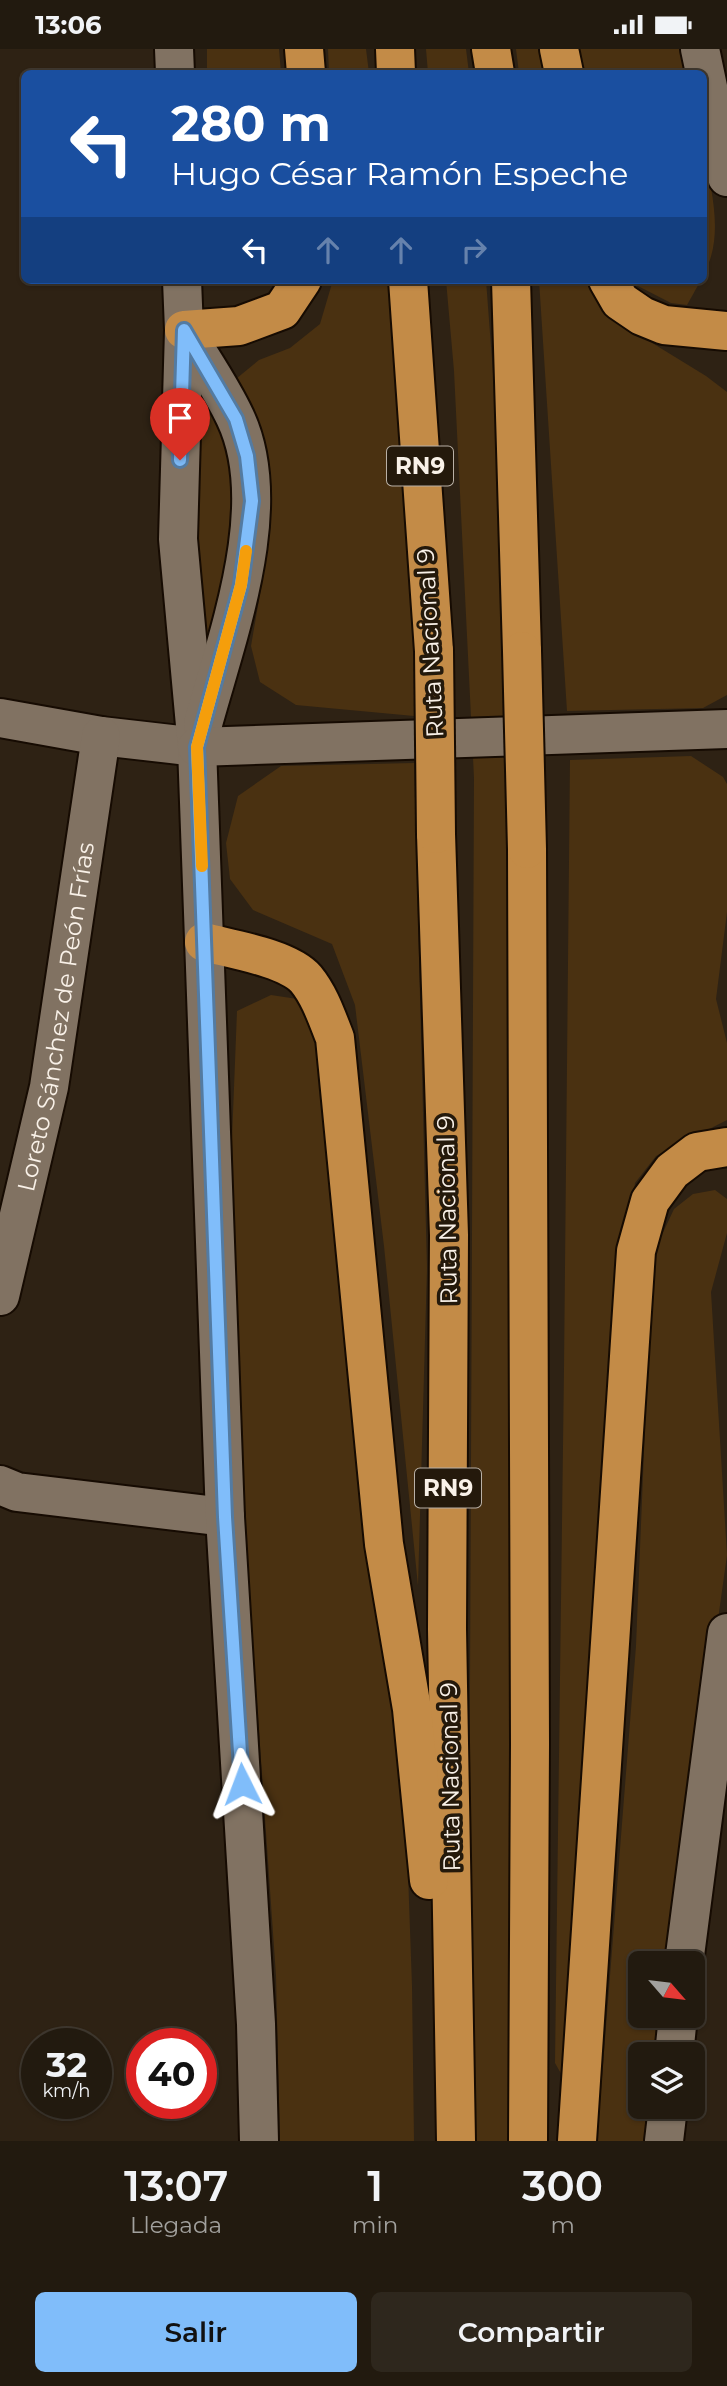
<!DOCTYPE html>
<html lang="es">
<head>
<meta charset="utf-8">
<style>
  :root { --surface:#221a0f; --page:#2e271d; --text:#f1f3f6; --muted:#a2a19e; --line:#3f382f; --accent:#80bdfa }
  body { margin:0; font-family:Montserrat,sans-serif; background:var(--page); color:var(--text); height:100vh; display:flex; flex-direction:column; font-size:26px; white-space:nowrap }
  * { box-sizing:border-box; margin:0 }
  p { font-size:23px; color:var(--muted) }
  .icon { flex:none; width:38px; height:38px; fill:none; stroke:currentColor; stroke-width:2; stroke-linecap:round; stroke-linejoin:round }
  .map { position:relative; height:2092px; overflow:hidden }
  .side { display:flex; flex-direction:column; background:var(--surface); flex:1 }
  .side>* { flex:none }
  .top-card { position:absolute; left:21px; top:21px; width:686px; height:214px; border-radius:10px; box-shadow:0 2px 5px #0004,0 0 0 2px var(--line); background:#1a4fa0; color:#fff; overflow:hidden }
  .needle { width:46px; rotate:118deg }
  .controls { position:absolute; left:628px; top:1902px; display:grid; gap:14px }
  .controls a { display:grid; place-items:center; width:77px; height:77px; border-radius:10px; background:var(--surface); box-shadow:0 2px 5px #0004,0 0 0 2px var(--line); font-size:35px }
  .speed { position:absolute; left:21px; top:1979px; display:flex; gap:14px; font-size:35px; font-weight:700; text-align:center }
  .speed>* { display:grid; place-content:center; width:91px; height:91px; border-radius:50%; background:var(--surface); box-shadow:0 2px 5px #0004,0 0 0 2px var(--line); line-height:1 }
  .speed small { font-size:18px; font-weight:400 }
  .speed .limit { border:10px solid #d22; background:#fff; color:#111 }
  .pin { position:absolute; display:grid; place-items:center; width:60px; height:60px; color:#fff; margin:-72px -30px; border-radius:50% 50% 50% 0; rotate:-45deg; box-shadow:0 0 7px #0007 }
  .pin .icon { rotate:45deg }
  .me { position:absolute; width:77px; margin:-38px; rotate:357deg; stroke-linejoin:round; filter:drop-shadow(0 0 5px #0008) }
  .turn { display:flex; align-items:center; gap:24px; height:147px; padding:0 35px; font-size:32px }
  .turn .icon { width:91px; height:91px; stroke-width:2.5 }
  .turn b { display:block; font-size:49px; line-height:60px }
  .lanes { display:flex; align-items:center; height:66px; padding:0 35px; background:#0003; justify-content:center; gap:35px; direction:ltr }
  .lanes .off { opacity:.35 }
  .eta { display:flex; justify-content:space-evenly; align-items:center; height:119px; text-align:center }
  .eta b { font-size:42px; font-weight:600; line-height:49px }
  .action { display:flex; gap:14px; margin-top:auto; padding:14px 35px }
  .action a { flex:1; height:80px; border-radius:10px; background:var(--accent); color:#111; font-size:28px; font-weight:600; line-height:80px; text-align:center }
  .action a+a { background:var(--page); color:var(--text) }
  .status { display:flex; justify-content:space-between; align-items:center; height:49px; padding:0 35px; background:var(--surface); direction:ltr }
  .status svg { height:19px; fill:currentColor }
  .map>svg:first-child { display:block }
  .green { fill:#4a3111 }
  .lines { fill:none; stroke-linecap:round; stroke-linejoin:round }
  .street-casing { stroke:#160b02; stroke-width:42 }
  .secondary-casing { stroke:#160b02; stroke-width:42 }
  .highway-casing { stroke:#160b02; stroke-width:42 }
  .street { stroke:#817262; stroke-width:38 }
  .secondary { stroke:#817262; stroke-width:38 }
  .highway { stroke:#c38b47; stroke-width:38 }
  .highway-bridge-casing { stroke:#160b02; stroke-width:42; stroke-linecap:butt }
  .highway-bridge { stroke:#c38b47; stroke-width:38 }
  .route-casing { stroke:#537ba2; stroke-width:18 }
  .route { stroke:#80bdfa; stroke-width:12 }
  .slow { stroke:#f59e0b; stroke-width:12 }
  .labels { text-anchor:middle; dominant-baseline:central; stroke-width:7; stroke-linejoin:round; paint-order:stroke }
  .shield { fill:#24190b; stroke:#b9b0a6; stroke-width:2 }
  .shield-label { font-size:23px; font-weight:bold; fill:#f9f1e8 }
  .street-label { font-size:24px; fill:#f9f1e8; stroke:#24190b }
</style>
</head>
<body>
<div class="status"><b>13:06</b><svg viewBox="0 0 49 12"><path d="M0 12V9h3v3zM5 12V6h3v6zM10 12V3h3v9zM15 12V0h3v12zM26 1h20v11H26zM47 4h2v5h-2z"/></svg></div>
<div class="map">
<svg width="727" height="2092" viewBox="0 0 727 2092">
  <rect width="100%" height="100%" fill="#2e2214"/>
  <g class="green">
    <path d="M207 0H279L281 24H207Z"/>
    <path d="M328 0H366L369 24H329Z"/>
    <path d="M426 0H466L469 24H428Z"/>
    <path d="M516 0H548L552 24H519Z"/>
    <path d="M572 0H680L685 24H577Z"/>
    <path d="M704 104C712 144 724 187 704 225Z"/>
    <path d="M333 231H392L419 581 414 667 296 656 260 633 251 597 265 516 267 424 231 334 259 311 290 299 320 275Z"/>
    <path d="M446 231H486L502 444 517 1017 516 2092H468L474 729 454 322Z"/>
    <path d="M539 231H592L618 273 706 327 727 343V646L703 659 567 662Z"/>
    <path d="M634 231H701L687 256 671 254 636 236Z"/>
    <path d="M212 353 236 408 242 468 203 622C197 542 175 425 212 353Z"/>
    <path d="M691 707 723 728 727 735V863L716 950 727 994V1071L656 1107 635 1134 626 1194 576 2051 555 2014 564 1320 570 711Z"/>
    <path d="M414 714 427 1219 418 1537 384 1197 355 956 332 895 253 861 230 830 226 794 238 747 281 717Z"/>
    <path d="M271 946 304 951 326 998 406 1768 412 1937 414 2092H280L276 1927 237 1366 232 1090 237 962Z"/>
    <path d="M715 1141 727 1150V1184L711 1243 727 1506 670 1914H640V1967H663L657 2005 640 2006V2058H650L645 2092H597L636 1597 652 1207 674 1160 693 1145Z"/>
  </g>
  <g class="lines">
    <g class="street-casing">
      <g id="street">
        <path d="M0 669 101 687 197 698"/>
        <path id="s1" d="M0 1247 49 1038 101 687"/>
        <path d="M0 1436 17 1443 225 1468"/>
      </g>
    </g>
    <g class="secondary-casing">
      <g id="secondary">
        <path d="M174 0 175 24"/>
        <path d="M700 0 727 128"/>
        <path d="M182 231 184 281 178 490 197 698 225 1468 256 1975 259 2092"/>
        <path d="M184 281C201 310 221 338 235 368 277 456 227 587 203 675"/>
        <path d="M197 698 727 680"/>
        <path d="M684 1914 727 1584"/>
        <path d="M674 2006 678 1967"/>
        <path d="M664 2092 668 2058"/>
      </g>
    </g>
    <g class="highway-casing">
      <g id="highway">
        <path d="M304 0 306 24"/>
        <path d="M395 0 396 24"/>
        <path d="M491 0 495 24"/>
        <path d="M559 0 564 24"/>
        <path d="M408 231 434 602"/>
        <path d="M511 231 522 602"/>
        <path d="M608 231 620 252 642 267 664 276 727 282"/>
        <path d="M184 281 239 277 282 261 302 231"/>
        <path d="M436 785 449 1186 447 1580 456 2092"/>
        <path d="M527 800 530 1695 528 2092"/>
        <path d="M204 893C231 900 288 909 306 930 320 947 327 969 335 989L384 1495 412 1660 429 1831"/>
        <path d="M577 2092 636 1202 650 1152 672 1122 697 1103 727 1098"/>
      </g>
    </g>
    <use href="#street" class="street"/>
    <use href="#secondary" class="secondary"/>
    <use href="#highway" class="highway"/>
    <g class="highway-bridge-casing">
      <g id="highway-bridge">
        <path d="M434 602 436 785"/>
        <path d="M522 602 527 800"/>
      </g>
    </g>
    <use href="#highway-bridge" class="highway-bridge"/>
  </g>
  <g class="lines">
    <g class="route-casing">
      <path id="route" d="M180 411 184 281 236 370 247 407 252 452 241 536 197 698 225 1468 242 1735"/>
    </g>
    <use href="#route" class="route"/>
    <path class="slow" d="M202 817 197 698 241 536 246 502"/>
  </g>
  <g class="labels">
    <g class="shield">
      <rect x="387" y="397.5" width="66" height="39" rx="5"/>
      <rect x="415" y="1419.5" width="66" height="39" rx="5"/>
    </g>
    <g class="shield-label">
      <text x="420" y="417">RN9</text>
      <text x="448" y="1439">RN9</text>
    </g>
    <g class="street-label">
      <text transform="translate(430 594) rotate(-93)">Ruta Nacional 9</text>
      <text stroke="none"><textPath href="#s1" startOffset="285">Loreto Sánchez de Peón Frías</textPath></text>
      <text transform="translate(447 1161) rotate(-91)">Ruta Nacional 9</text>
      <text transform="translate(450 1728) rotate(-91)">Ruta Nacional 9</text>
    </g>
  </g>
</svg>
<div class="controls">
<a><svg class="needle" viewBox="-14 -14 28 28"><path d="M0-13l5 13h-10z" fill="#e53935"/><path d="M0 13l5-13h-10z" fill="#a2a19e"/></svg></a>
<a><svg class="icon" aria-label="layers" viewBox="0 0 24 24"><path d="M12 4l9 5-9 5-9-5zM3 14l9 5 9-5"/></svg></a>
</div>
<div class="speed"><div>32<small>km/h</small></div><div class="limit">40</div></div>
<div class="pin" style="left:180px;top:411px;background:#d93025"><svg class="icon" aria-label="arrive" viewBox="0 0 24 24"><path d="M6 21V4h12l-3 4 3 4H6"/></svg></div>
<svg class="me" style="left:242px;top:1735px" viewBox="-20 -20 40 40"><path d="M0-17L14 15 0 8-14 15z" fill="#80bdfa" stroke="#fff" stroke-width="4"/></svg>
<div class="top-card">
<div class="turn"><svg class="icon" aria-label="left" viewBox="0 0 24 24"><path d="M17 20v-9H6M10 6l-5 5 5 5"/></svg><div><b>280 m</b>Hugo César Ramón Espeche</div></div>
<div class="lanes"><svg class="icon" aria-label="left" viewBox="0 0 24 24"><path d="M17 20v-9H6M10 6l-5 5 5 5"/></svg><svg class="icon off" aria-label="ahead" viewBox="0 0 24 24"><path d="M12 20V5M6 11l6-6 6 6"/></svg><svg class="icon off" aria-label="ahead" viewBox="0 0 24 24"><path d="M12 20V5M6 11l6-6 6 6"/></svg><svg class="icon off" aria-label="right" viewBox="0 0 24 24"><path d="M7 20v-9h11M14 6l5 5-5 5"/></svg></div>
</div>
</div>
<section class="side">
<div class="eta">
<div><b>13:07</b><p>Llegada</p></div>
<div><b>1</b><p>min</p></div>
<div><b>300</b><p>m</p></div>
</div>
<div class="action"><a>Salir</a><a>Compartir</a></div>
</section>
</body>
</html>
